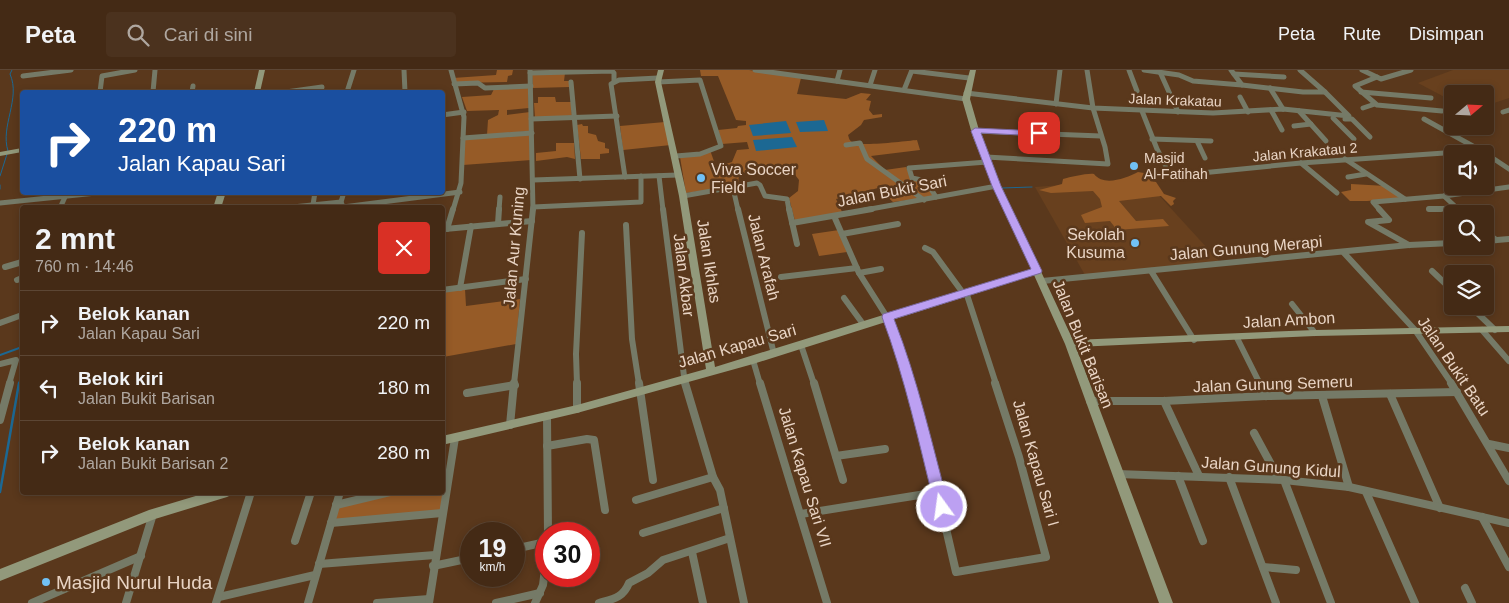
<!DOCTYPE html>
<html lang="id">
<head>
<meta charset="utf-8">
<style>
  :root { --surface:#442a15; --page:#4b321e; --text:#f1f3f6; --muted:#afa7a0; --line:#5c4634 }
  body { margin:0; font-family:Helvetica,sans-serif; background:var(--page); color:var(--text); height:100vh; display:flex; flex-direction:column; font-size:19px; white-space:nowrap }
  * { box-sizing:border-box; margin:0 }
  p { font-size:16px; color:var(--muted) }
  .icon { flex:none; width:28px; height:28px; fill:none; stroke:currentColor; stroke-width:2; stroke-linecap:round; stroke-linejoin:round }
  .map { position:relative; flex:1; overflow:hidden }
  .side { position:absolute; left:20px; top:135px; width:425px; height:290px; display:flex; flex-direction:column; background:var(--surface); border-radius:5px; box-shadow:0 2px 8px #0003,0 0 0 1px var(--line) }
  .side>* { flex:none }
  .top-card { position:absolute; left:20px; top:20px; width:425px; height:105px; border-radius:5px; box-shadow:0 2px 8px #0003,0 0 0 1px var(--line); background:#1a4fa0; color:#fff; overflow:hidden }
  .needle { width:32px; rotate:71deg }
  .buttons { position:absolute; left:1444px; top:15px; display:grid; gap:10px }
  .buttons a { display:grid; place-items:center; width:50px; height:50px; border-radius:5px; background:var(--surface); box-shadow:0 2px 8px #0003,0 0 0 1px var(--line); font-size:25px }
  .speed { position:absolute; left:460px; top:452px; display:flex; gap:10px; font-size:25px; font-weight:700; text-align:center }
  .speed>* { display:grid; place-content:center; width:65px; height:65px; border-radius:50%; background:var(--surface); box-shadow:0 2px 8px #0003,0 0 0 1px var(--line); line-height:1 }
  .speed small { font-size:12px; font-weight:400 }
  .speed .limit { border:8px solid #d22; background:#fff; color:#111 }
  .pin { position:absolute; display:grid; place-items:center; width:42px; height:42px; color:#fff; margin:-21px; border-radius:10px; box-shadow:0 2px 8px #0006 }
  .me { position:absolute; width:55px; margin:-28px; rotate:346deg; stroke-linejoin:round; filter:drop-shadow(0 0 4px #0008) }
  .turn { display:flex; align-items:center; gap:18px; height:105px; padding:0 15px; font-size:22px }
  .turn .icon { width:65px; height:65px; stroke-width:2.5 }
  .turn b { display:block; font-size:35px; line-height:42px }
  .round { display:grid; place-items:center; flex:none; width:52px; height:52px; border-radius:5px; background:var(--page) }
  .headline { display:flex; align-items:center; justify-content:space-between; height:85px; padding:0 15px }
  h1 { font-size:30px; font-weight:700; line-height:38px }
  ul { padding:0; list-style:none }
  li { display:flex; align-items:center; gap:15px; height:65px; padding:0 15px; border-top:1px solid var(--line) }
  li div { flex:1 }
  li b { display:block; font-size:19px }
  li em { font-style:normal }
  header { display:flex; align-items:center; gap:30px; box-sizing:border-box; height:70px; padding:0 25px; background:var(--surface); border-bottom:1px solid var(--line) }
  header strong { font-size:24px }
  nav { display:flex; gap:28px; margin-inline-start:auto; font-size:18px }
  .search { width:350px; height:45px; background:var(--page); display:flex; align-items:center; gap:12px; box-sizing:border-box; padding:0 18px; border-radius:5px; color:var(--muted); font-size:19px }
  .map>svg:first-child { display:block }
  .built { fill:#68401e }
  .green { fill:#965b27 }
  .water { fill:#1c6893 }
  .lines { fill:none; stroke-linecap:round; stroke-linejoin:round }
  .stream-far2 { stroke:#1c6893; stroke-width:1 }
  .stream-far1 { stroke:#1c6893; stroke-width:2 }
  .stream { stroke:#1c6893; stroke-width:2.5 }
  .street-far2 { stroke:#757a67; stroke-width:5 }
  .street-far1 { stroke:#757a67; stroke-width:6 }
  .street { stroke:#757a67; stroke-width:8 }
  .secondary { fill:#92997b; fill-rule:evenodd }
  .route { fill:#bca0f2; stroke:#7a689d }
  .poi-dot { fill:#71c1f5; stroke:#5a381c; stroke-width:2 }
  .labels { text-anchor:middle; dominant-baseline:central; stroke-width:5; stroke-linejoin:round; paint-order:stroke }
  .far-street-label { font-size:14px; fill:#e9d4c4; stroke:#5a381c }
  .far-poi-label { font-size:14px; fill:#e9d4c4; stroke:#5a381c; text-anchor:start }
  .poi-label { font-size:16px; fill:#e9d4c4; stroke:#5a381c; text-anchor:start }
  .street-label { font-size:16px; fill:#e9d4c4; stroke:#5a381c }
  .near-poi-label { font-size:19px; fill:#e9d4c4; stroke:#5a381c; text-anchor:start }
</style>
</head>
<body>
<header>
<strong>Peta</strong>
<div class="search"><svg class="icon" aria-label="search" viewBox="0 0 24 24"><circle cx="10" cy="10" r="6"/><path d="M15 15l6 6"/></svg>Cari di sini</div>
<nav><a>Peta</a><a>Rute</a><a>Disimpan</a></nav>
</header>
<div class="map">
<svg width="1509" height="533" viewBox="0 0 1509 533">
  <rect width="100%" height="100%" fill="#5a381c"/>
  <g class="built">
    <path d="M1453 0H1509V28L1485 36V24H1452V31L1418 13Z"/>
    <path d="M1144 109 1219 191 1085 205 1035 117Z"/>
  </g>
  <g class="green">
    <path d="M497 0H513L512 5 508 6 507 12 455 13 453 8 496 5Z"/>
    <path d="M700 0H749L801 8 797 24 846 29 861 23 871 24 866 30 871 31 869 40 873 45 882 44V47L864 50 861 55 848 65C849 68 849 70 852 72 861 77 905 71 917 70L920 80 871 86 885 100 906 97 912 110H924L934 127 893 132 878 118 836 129 843 144 795 151 789 128 798 121 799 110 792 101 739 103 738 116 686 123 680 87 710 80 716 97 732 92 737 80 749 79 747 72 722 74 718 60 737 58 738 56 746 55V51L736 50 718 6H701Z"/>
    <path d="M565 3 564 11H569L570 17 533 18 532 4Z"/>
    <path d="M528 17 529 38 507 40V45L530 42V61L487 65 488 50 498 45 499 40 467 41 462 27 491 25 494 19Z"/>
    <path d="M538 27H555L556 32H571L572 47 535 48 534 33H538Z"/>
    <path d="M665 52 671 75 623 80 620 56Z"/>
    <path d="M582 54 583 56H588V63L596 65 598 71 605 73V78L609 79V83L600 84V89H581L577 55Z"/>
    <path d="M530 64 531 90 463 95 465 69Z"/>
    <path d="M556 73H574L575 89 567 87 536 91V83L556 81Z"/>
    <path d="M1138 102 1144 103 1148 109 1156 112 1164 124 1176 128 1173 131 1174 134 1171 136 1161 126 1119 131 1136 151 1163 149 1169 156 1117 160 1110 151 1085 153 1081 145 1102 137 1100 129 1093 121 1051 123 1039 120 1062 114 1063 109C1071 107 1087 103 1094 104 1104 117 1126 108 1138 102Z"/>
    <path d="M1351 114 1386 116 1402 128 1367 131H1350L1341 122 1351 120Z"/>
    <path d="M839 160 847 182 819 186 812 164Z"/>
    <path d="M465 219 466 236 520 229 516 274 443 287 442 222Z"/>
    <path d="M448 409 442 443 331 453 336 435 390 423 442 422 443 410Z"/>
  </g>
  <g class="water">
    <path d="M824 50 828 61 800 62 796 52Z"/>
    <path d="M786 51 791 63 753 66 749 55Z"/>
    <path d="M792 67 797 77 756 81 753 70Z"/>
  </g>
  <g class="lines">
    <g class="stream-far2">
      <path d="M0 106 8 81C0 56 21 29 10 4L12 0"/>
      <path d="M0 115V119"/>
      <path d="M1002 118 1032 117"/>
    </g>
    <g class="stream-far1">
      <path d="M0 285 22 277"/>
      <path d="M19 314 22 303"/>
    </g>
    <path class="stream" d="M0 422 19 313"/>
    <g class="street-far2">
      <path d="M404 0 405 22"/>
      <path d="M451 0 464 47 461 113 453 140"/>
      <path d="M530 0 533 140"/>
      <path d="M755 0 966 29"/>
      <path d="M1129 0 1137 21"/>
      <path d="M1144 0 1179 5 1193 11 1242 15 1231 0"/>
      <path d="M1362 0 1381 9 1411 0"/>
      <path d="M912 1 969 8"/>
      <path d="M1160 2 1178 42"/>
      <path d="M530 3 612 1 614 3V11"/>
      <path d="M1234 4 1284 7"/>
      <path d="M23 6 71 0"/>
      <path d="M1377 7 1355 16 1377 35 1442 41"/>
      <path d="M837 11 840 0"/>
      <path d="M571 12 580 109"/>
      <path d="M658 12 700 10 721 76 700 84 676 86"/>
      <path d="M454 14 478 13 485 18 531 16"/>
      <path d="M870 15 875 0"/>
      <path d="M1242 15 1303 22H1325L1300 0"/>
      <path d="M1270 18 1283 39"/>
      <path d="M904 20 912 0"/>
      <path d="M100 22 102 6 135 0"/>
      <path d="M153 22 155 0"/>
      <path d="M192 22 193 16"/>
      <path d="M286 22 322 17"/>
      <path d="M347 22 354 0"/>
      <path d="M1361 22 1431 28"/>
      <path d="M966 23 1093 38 1213 43 1283 39 1349 46 1325 22"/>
      <path d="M1240 27 1248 42"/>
      <path d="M1056 34 1060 0"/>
      <path d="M1363 38 1375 34"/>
      <path d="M1271 40 1282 60"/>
      <path d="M1142 41 1157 79 1171 106 1301 93 1473 81 1485 83 1509 99"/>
      <path d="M1299 41 1326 71"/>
      <path d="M1503 42 1509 40"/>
      <path d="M442 45 464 42"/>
      <path d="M1333 48 1354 69"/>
      <path d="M531 49 617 46"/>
      <path d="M1345 49H1352L1370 67"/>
      <path d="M1424 49 1480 80"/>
      <path d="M1294 56 1311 54"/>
      <path d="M975 61 1101 66"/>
      <path d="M463 68 532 63"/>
      <path d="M1152 69 1211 71"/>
      <path d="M1197 71 1205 88"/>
      <path d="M846 75 860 73 867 89 924 130"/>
      <path d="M986 87 1108 94 1105 77 1093 38 1087 0"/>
      <path d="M1345 89 1405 129"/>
      <path d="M1301 93 1337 123"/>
      <path d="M659 106 663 140"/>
      <path d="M625 107 611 14 619 10 658 8"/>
      <path d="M1348 107 1366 104"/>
      <path d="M533 110 678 105"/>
      <path d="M733 118 738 140"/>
      <path d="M344 122 341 132 343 137 460 122"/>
      <path d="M683 126 757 113 760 115 765 126 787 129 789 140"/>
      <path d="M1444 126 1459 140"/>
      <path d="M936 127 926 111 912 108 909 98 987 92"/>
      <path d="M0 133 106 122"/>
      <path d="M313 135 315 122"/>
      <path d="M533 137 641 132V106"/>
      <path d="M60 138 65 127"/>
      <path d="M283 138 341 132"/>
      <path d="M1429 139 1456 138"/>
      <path d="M499 140 500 127"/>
      <path d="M865 140 997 116"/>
      <path d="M1380 140 1373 132 1444 126 1509 117"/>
    </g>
    <g class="street-far1">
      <path d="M663 139 685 314"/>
      <path d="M738 139 774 284"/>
      <path d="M789 139 797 174"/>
      <path d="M1379 139 1389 150 1368 152 1409 175"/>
      <path d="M1429 139H1441"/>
      <path d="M1457 139 1463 144"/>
      <path d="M834 146 859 203 887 247 900 279 910 314"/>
      <path d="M792 153 872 139"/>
      <path d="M498 154 499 139"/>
      <path d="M626 155 632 269 639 314"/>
      <path d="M445 159 532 151"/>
      <path d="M447 159 453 139"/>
      <path d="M1485 162 1496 170"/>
      <path d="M842 164 898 154"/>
      <path d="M1485 171 1509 169"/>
      <path d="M925 178 933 182 963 223"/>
      <path d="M1344 183 1415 260 1452 314"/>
      <path d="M5 197 22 192"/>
      <path d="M1151 201 1194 270"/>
      <path d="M1432 201 1452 220"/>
      <path d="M859 203 881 199"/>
      <path d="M781 207 857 198"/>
      <path d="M17 210 22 208"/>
      <path d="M1042 211 1409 175 1452 173"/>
      <path d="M460 218 471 156"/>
      <path d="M442 220 526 209"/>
      <path d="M966 222 996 314"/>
      <path d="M844 228 863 254"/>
      <path d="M1292 234 1315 263"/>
      <path d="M1470 236 1495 260"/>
      <path d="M0 253 22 245"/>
      <path d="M1482 260 1509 291"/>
      <path d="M1237 268 1260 314"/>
      <path d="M801 275 814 314"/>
      <path d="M753 290 760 314"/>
      <path d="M0 294 16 290 9 314"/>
      <path d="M514 314 533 139"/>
      <path d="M577 314 576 284 582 163"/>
    </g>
    <g class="street">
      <path d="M577 313V339"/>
      <path d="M639 313 653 410"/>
      <path d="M685 313 713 407 720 420 744 533"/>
      <path d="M760 313 827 533"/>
      <path d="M814 313 843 410"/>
      <path d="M909 313 932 398 956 502 1046 487 1019 387 995 313"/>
      <path d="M1260 313 1266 326"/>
      <path d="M1451 313 1509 411"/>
      <path d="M467 323 515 315"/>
      <path d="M1390 324 1440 438"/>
      <path d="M1322 326 1349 417"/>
      <path d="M1090 331H1164L1266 326 1457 322"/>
      <path d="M1164 331 1199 406"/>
      <path d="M547 346 548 464"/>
      <path d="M0 350 10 313"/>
      <path d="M510 355 514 313"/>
      <path d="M1254 363 1279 409"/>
      <path d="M1489 374 1509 378"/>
      <path d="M547 376 587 369 594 370 605 440"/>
      <path d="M836 386 885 379"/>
      <path d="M1117 404 1284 410 1349 417 1509 453"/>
      <path d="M1178 406 1203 471"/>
      <path d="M1229 407 1276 533"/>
      <path d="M1284 410 1331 533"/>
      <path d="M1366 422 1415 533"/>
      <path d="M636 430 713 407"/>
      <path d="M336 435 390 422"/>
      <path d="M801 444 938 422"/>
      <path d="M1482 447 1509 497"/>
      <path d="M331 453 442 443"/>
      <path d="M643 463 724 438"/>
      <path d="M295 471 311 422"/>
      <path d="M514 479 546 472"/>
      <path d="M692 482 703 533"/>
      <path d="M319 494 435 485"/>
      <path d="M433 496 471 488"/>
      <path d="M1263 497 1296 500"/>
      <path d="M1465 518 1472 533"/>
      <path d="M219 527 315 505"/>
      <path d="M32 533 141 486"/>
      <path d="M126 533 153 444"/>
      <path d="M216 533 251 422"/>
      <path d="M308 533 340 422"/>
      <path d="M377 533 429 529"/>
      <path d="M429 533 455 368"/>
      <path d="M496 533 540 523"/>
      <path d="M535 533 543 515 546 491"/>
      <path d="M599 533C613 529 623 528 629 513L648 503 663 490 730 468"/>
    </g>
    <g class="secondary">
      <path d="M259 0H265L260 22H254Z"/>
      <path d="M658 0H664L661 12 687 126 715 297 1032 199 993 116 973 67 962 29 970 0H976L970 29 981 67 1001 116 1073 270 1315 260 1509 256V262L1315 266 1076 277 1173 533H1159L1065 274 1034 205 753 294 577 343 442 375V366L577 335 706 299 679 126 655 12Z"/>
      <path d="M22 78V82L0 86V82Z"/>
      <path d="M218 122H226L221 138H213Z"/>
      <path d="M209 422H233L231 425 227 427 155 449 0 511V499L149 440Z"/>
    </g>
  </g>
  <path class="route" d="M975 58 1039 61 1043 63 1039 66 981 63 1001 116 1042 201 1041 203 894 249C918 310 932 374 949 437L946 441 942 443 937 441 935 437C919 373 905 308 882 247L883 244 1031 199 992 116 971 61Z"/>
  <g class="poi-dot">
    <circle cx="1134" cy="96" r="5"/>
    <circle cx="701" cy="108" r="5"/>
    <circle cx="1135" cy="173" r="5"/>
    <circle cx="46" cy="512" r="5"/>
  </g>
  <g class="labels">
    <g class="far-street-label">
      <text transform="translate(1175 30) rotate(2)">Jalan Krakatau</text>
      <text transform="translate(1305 82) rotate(-5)">Jalan Krakatau 2</text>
    </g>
    <g class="far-poi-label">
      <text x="1144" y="88">Masjid<tspan x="1144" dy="16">Al-Fatihah</tspan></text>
    </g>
    <g class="poi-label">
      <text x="711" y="99">Viva Soccer<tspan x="711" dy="18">Field</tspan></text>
      <text x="1125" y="164" text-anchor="end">Sekolah<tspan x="1125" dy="18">Kusuma</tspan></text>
    </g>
    <g class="street-label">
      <text transform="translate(892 121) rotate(-11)">Jalan Bukit Sari</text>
      <text transform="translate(514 177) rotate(-85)">Jalan Aur Kuning</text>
      <text transform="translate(1246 178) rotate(-5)">Jalan Gunung Merapi</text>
      <text transform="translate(764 187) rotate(76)">Jalan Arafah</text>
      <text transform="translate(709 191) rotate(81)">Jalan Ikhlas</text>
      <text transform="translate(684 205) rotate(83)">Jalan Akbar</text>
      <text transform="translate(1289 250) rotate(-3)">Jalan Ambon</text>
      <text transform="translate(1083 274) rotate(68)">Jalan Bukit Barisan</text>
      <text transform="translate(737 276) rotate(-16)">Jalan Kapau Sari</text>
      <text transform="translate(1454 296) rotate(56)">Jalan Bukit Batu</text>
      <text transform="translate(1273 314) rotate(-2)">Jalan Gunung Semeru</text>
      <text transform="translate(1036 393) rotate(74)">Jalan Kapau Sari I</text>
      <text transform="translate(1271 397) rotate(4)">Jalan Gunung Kidul</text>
      <text transform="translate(805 407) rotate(73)">Jalan Kapau Sari VII</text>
    </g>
    <g class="near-poi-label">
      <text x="56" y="512">Masjid Nurul Huda</text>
    </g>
  </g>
</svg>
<div class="buttons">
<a><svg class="needle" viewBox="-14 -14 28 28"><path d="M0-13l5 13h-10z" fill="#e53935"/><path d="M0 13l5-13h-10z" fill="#afa7a0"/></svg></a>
<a><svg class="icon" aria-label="sound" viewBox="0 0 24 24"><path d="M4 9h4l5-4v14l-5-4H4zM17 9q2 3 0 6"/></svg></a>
<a><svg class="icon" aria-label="search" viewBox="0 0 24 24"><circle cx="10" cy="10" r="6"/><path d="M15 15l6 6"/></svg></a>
<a><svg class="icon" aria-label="layers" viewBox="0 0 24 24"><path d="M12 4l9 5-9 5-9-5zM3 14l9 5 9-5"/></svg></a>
</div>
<div class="speed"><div>19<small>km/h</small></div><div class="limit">30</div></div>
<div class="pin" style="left:1039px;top:63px;background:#d93025"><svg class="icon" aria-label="arrive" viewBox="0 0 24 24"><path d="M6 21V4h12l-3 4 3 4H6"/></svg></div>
<svg class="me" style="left:942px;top:437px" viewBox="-20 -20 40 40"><circle r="17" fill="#bca0f2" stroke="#fff" stroke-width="3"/><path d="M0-11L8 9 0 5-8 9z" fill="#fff"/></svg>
<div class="top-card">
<div class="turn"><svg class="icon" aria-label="right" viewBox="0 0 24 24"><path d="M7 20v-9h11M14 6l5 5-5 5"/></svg><div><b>220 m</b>Jalan Kapau Sari</div></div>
</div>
<section class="side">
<div class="headline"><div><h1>2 mnt</h1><p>760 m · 14:46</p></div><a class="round" style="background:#d93025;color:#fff"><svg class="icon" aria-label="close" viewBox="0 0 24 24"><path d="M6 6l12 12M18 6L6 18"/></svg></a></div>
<ul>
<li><svg class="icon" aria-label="right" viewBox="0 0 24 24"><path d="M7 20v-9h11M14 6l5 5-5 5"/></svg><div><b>Belok kanan</b><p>Jalan Kapau Sari</p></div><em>220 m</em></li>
<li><svg class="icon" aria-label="left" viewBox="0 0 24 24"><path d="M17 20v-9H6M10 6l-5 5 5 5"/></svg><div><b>Belok kiri</b><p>Jalan Bukit Barisan</p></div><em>180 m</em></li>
<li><svg class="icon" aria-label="right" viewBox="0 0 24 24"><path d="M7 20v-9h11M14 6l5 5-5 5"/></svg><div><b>Belok kanan</b><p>Jalan Bukit Barisan 2</p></div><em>280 m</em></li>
</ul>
</section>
</div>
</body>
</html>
